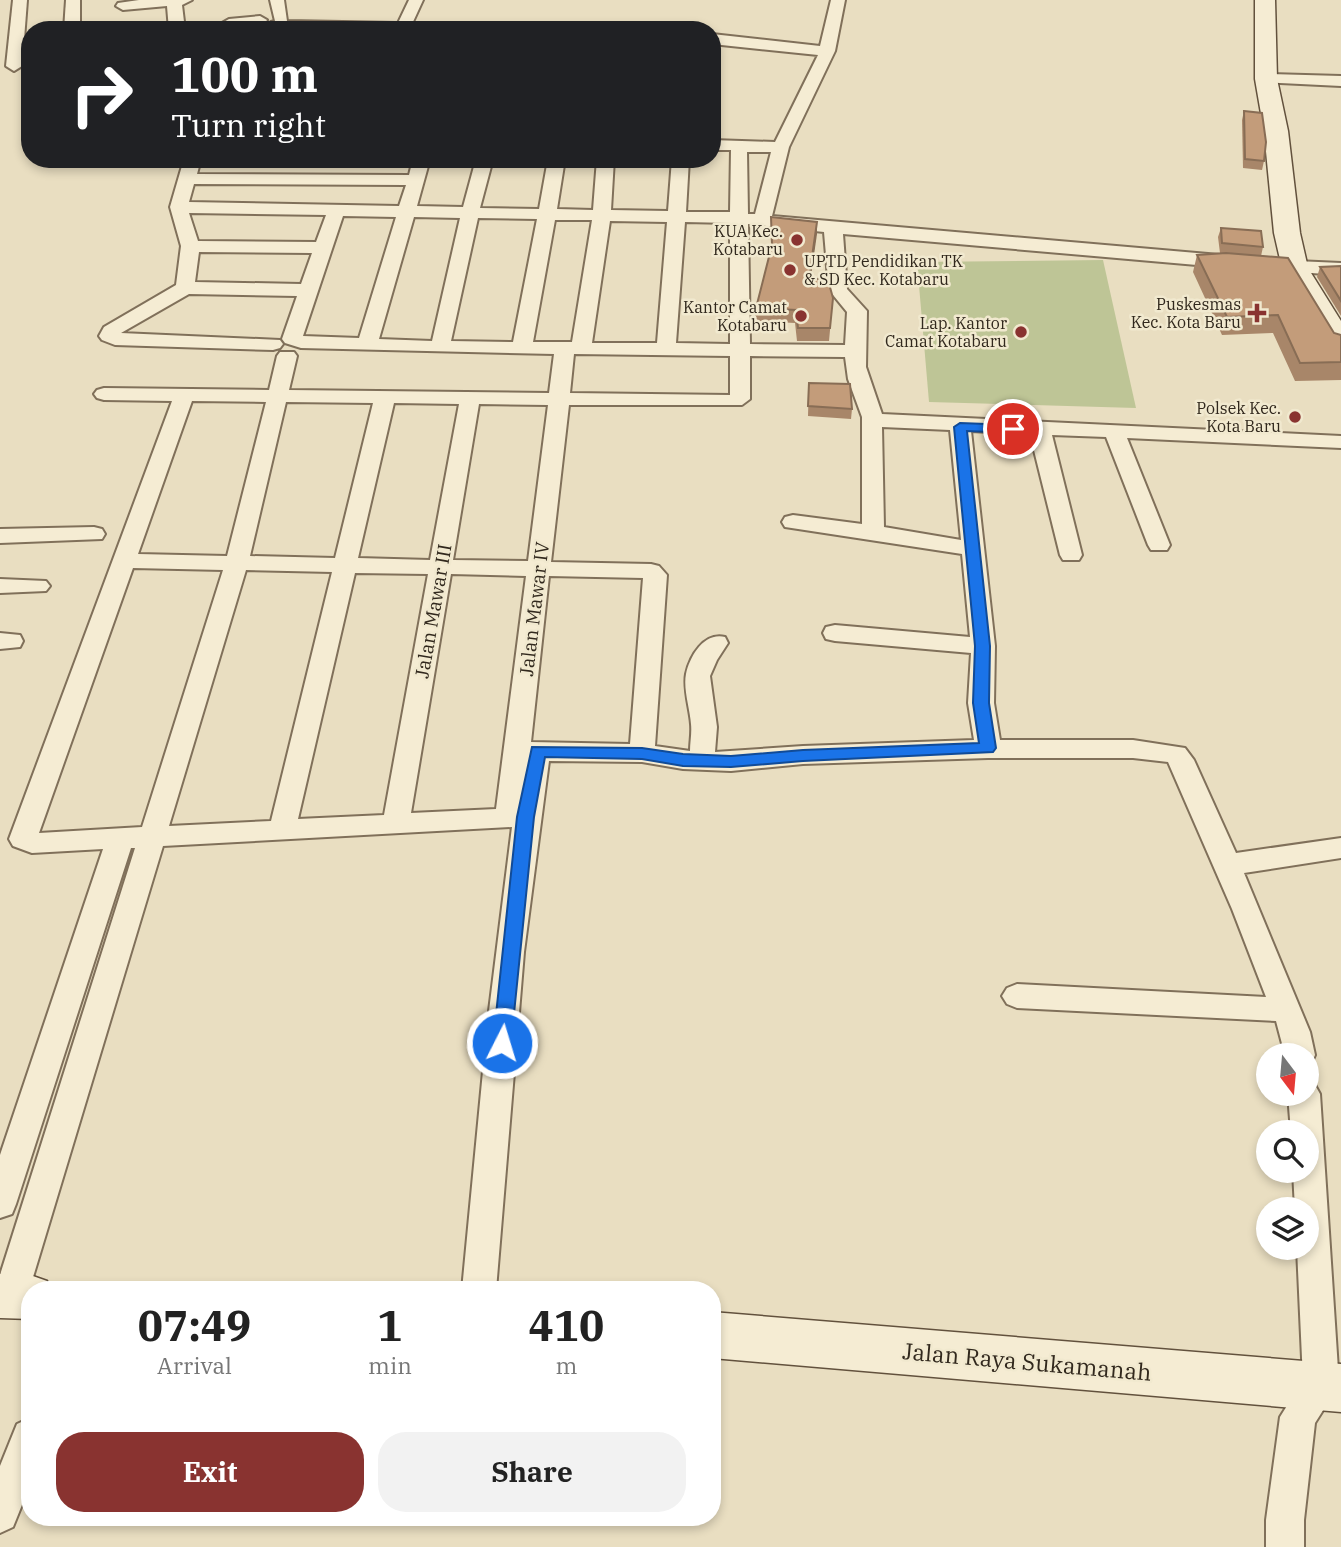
<!DOCTYPE html>
<html lang="en">
<head>
<meta charset="utf-8">
<style>
  :root { --surface:#fff; --page:#f2f2f2; --text:#222; --muted:#767676; --accent:#893330 }
  body { margin:0; font-family:"IBM Plex Serif",serif; background:var(--page); color:var(--text); height:100vh; display:flex; flex-direction:column; font-size:26px; white-space:nowrap }
  * { box-sizing:border-box; margin:0 }
  p { font-size:23px; color:var(--muted) }
  .icon { flex:none; width:38px; height:38px; fill:none; stroke:currentColor; stroke-width:2; stroke-linecap:round; stroke-linejoin:round }
  .map { position:relative; flex:1; overflow:hidden }
  .drawer { position:absolute; left:21px; top:1281px; width:700px; height:245px; display:flex; flex-direction:column; background:var(--surface); border-radius:28px; box-shadow:0 4px 10px #0003 }
  .drawer>* { flex:none }
  .banner { position:absolute; left:21px; top:21px; width:700px; height:147px; border-radius:28px; box-shadow:0 4px 10px #0003; background:#202124; color:#fff; overflow:hidden }
  .needle { width:46px; rotate:164deg }
  .controls { position:absolute; left:1256px; top:1043px; display:grid; gap:14px }
  .controls a { display:grid; place-items:center; width:63px; height:63px; border-radius:50%; background:var(--surface); box-shadow:0 4px 10px #0003; font-size:35px }
  .pin { position:absolute; display:grid; place-items:center; width:60px; height:60px; color:#fff; margin:-30px; border:4px solid #fff; border-radius:50%; box-shadow:0 2px 7px #0007 }
  .me { position:absolute; width:77px; margin:-38px; rotate:5deg; stroke-linejoin:round; filter:drop-shadow(0 0 5px #0008) }
  .turn { display:flex; align-items:center; gap:24px; height:147px; padding:0 35px; font-size:32px }
  .turn .icon { width:91px; height:91px; stroke-width:2.5 }
  .turn b { display:block; font-size:49px; line-height:60px }
  .eta { display:flex; justify-content:space-evenly; align-items:center; height:119px; text-align:center }
  .eta b { font-size:42px; font-weight:700; line-height:49px }
  .action { display:flex; gap:14px; margin-top:auto; padding:14px 35px }
  .action a { flex:1; height:80px; border-radius:28px; background:var(--accent); color:#fff; font-size:28px; font-weight:700; line-height:80px; text-align:center }
  .action a+a { background:var(--page); color:var(--text) }
  .map>svg:first-child { display:block }
  .green { fill:#bec596 }
  .lines { fill:none; stroke-linecap:round; stroke-linejoin:round }
  .street-casing { stroke:#80705a; stroke-width:4 }
  .secondary-casing { stroke:#62513d; stroke-width:3 }
  .street { fill:#f5ecd3; fill-rule:evenodd }
  .secondary { fill:#f5ecd3; fill-rule:evenodd }
  .wall { fill:#a88669 }
  .shaded-wall { fill:#886d55 }
  .building { fill:#c39c7a; stroke:#886d55; stroke-width:2 }
  .route { fill:#1a73e8; stroke:#114b97; stroke-width:2 }
  .poi-dot { fill:#893330; stroke:#f1e9cf; stroke-width:2.5 }
  .labels { text-anchor:middle; dominant-baseline:central; stroke-width:5; stroke-linejoin:round; paint-order:stroke }
  .far-poi-label { font-size:16px; fill:#31281d; stroke:#f1e9cf; text-anchor:end }
  .street-label { font-size:19px; fill:#31281d; stroke:#f1e9cf }
  .near-street-label { font-size:23px; fill:#31281d; stroke:#f1e9cf }
</style>
</head>
<body>
<div class="map">
<svg width="1341" height="1547" viewBox="0 0 1341 1547">
  <rect width="100%" height="100%" fill="#e9dec1"/>
  <path class="green" d="M1103 260 1136 408 929 402 917 262Z"/>
  <g class="lines">
    <g class="street-casing">
      <g id="street">
        <path d="M13 0H27L22 66 14 71 6 66Z"/>
        <path d="M66 0H80V30H64Z"/>
        <path d="M139 0H192L182 5 185 30H169L167 6 123 10 116 6 118 3Z"/>
        <path d="M270 0H284L287 21 398 23 409 0H423L412 24 486 25 493 30H266L271 22 275 21Z"/>
        <path d="M831 0H845L835 51 789 147 772 216 1231 256 1240 262 1231 268 843 234 847 289 867 311 866 367 882 414 1341 436V448L1127 438 1170 545 1167 550H1151L1148 545 1106 437 1052 435 1082 555 1079 560H1063L1060 555 1030 434 971 431 995 646 994 703 1000 740H1133L1185 748 1194 760 1236 853 1341 838V858L1244 873 1310 1032 1315 1055 1311 1064 1307 1065V1055H1285L1276 1021 1017 1008 1007 1004 1002 996 1007 988 1017 984 1266 997 1232 909 1168 762 1133 758H988L803 764 731 771 683 769 642 762 549 761 524 952 496 1290H462L488 1019 512 827 163 846 27 1297 22 1308 10 1313 0 1309V1275L135 848H131L16 1204 12 1214 0 1218V1155L103 849 32 853 13 846 9 839 172 401 104 400 97 398 94 394 97 390 104 388 269 390 277 356 280 352H294L297 356 289 390 549 393 554 354 301 348 285 343 282 339 297 296 189 294 121 333 280 340 283 344 280 348 273 350 115 345 102 340 99 336 104 327 176 285 181 246 170 207 184 159H201L197 174 409 175 413 159H430L417 206 463 207 476 159H493L480 208 539 209 548 159H565L557 209 593 210 597 159H614L611 210 668 211 672 159H689L686 212H730L731 150H712V140L775 142 818 55 712 44V34L820 46ZM747 152H771L755 214H748ZM194 184 406 185 399 206 189 202ZM189 213 326 215 316 242 198 241ZM343 216 396 217 359 338 303 336ZM414 217 460 218 432 341 379 339ZM478 218 537 219 513 342 451 341ZM555 220H592L572 342H533ZM610 221 667 222 657 343H592ZM685 222 730 223V344L676 343ZM748 224 824 232 829 290 847 312 845 345 750 344ZM199 252 312 253 301 284 195 282ZM574 354 730 356V395L570 393ZM750 356 845 357 848 379 862 417V524L793 515 785 517 782 522 785 527 962 554 970 637 835 625 826 627 823 633 826 639 835 641 971 653 968 703 974 740 803 746 715 752 717 727 710 676 717 660 728 643 725 637C704 632 690 656 686 674 683 689 690 709 691 724 692 733 690 742 690 751L655 746 667 575 659 566 651 564 551 562 569 405H742L750 399ZM192 401 266 402 227 556 138 554ZM286 402 373 403 335 558 250 556ZM394 403 459 404 430 560 358 558ZM479 404 548 405 528 561 453 560ZM882 427 950 430 961 540 884 527ZM133 568 223 570 142 827 39 833ZM246 570 332 572 271 821 169 826ZM355 573 428 574 384 815 298 819ZM451 574 526 576 496 809 411 813ZM549 576 643 578 630 744 531 742Z"/>
        <path d="M260 16 267 20 265 23 229 27 222 23 229 19Z"/>
        <path d="M1266 74 1341 76V86L1260 82 1258 79Z"/>
        <path d="M1273 260 1341 263V275L1266 270 1264 266Z"/>
        <path d="M94 527 102 529 105 534 102 539 0 543V529Z"/>
        <path d="M0 579 46 581 50 586 46 591 0 593Z"/>
        <path d="M0 633 20 635 23 641 20 647 0 649Z"/>
        <path d="M1307 1082 1315 1085 1320 1094 1339 1385 1315 1423 1304 1520V1547H1266V1520L1280 1417 1303 1380 1297 1248H1307V1209H1295L1293 1171H1307V1132H1291L1288 1094H1307Z"/>
        <path d="M30 1418V1485L13 1527 0 1533V1466L17 1424Z"/>
      </g>
    </g>
    <g class="secondary-casing">
      <g id="secondary">
        <path d="M1255 0H1275L1277 79 1288 131 1300 233 1308 268 1341 321V351L1331 349 1282 268 1274 233 1264 131 1255 79Z"/>
        <path d="M0 1274 30 1275 47 1281 51 1290H30V1319L0 1318Z"/>
        <path d="M712 1312 1341 1364V1412L712 1358Z"/>
      </g>
    </g>
    <use href="#street" class="street"/>
    <use href="#secondary" class="secondary"/>
  </g>
  <g class="wall">
    <path d="M1244 111 1264 161 1262 170 1243 168 1242 120Z"/>
    <path d="M771 217 817 222 810 278 833 298 829 341H797L795 323 755 321 756 308 771 247Z"/>
    <path d="M1221 228 1263 247 1261 256 1334 333 1341 335V380L1295 381 1273 333 1222 335 1193 272 1197 255 1224 253H1220L1218 237Z"/>
    <path d="M1341 266V316L1317 277 1320 267Z"/>
    <path d="M809 383 852 409 851 419 808 416Z"/>
  </g>
  <path class="shaded-wall" d="M817 222V234L809 290V278Z"/>
  <g class="building">
    <path d="M1244 111 1262 113 1266 142 1264 161 1245 159Z"/>
    <path d="M771 217 817 222 809 278 828 280 833 298 830 328H798L796 310 756 308 772 245Z"/>
    <path d="M1221 228 1261 231 1263 247 1222 243Z"/>
    <path d="M1226 253 1288 258 1334 333 1341 335V362L1300 363 1278 315 1227 317 1197 255Z"/>
    <path d="M1341 266V301L1320 267Z"/>
    <path d="M809 383 850 384 852 409 808 406Z"/>
  </g>
  <path class="route" d="M960 423 1013 425 1020 429 1013 433 967 431 990 646 989 703 996 748 993 752 803 761 731 767 683 766 642 759 545 757 534 817 511 1043 508 1048 502 1050 495 1048 493 1043 517 817 532 747 642 748 683 754 731 756 803 750 979 743 973 703 975 646 954 427Z"/>
  <g class="poi-dot">
    <circle cx="797" cy="240" r="7"/>
    <circle cx="790" cy="270" r="7"/>
    <path d="M1253.5 302.5h7v7h7v7h-7v7h-7v-7h-7v-7h7z"/>
    <circle cx="801" cy="316" r="7"/>
    <circle cx="1021" cy="332" r="7"/>
    <circle cx="1295" cy="417" r="7"/>
  </g>
  <g class="labels">
    <g class="far-poi-label">
      <text x="783" y="231">KUA Kec.<tspan x="783" dy="18">Kotabaru</tspan></text>
      <text x="804" y="261" text-anchor="start">UPTD Pendidikan TK<tspan x="804" dy="18">&amp; SD Kec. Kotabaru</tspan></text>
      <text x="1241" y="304">Puskesmas<tspan x="1241" dy="18">Kec. Kota Baru</tspan></text>
      <text x="787" y="307">Kantor Camat<tspan x="787" dy="18">Kotabaru</tspan></text>
      <text x="1007" y="323">Lap. Kantor<tspan x="1007" dy="18">Camat Kotabaru</tspan></text>
      <text x="1281" y="408">Polsek Kec.<tspan x="1281" dy="18">Kota Baru</tspan></text>
    </g>
    <g class="street-label">
      <text transform="translate(534 609) rotate(-83)">Jalan Mawar IV</text>
      <text transform="translate(433 611) rotate(-80)">Jalan Mawar III</text>
    </g>
    <g class="near-street-label">
      <text transform="translate(1027 1361) rotate(5)">Jalan Raya Sukamanah</text>
    </g>
  </g>
</svg>
<div class="controls">
<a><svg class="needle" viewBox="-14 -14 28 28"><path d="M0-13l5 13h-10z" fill="#e53935"/><path d="M0 13l5-13h-10z" fill="#767676"/></svg></a>
<a><svg class="icon" aria-label="search" viewBox="0 0 24 24"><circle cx="10" cy="10" r="6"/><path d="M15 15l6 6"/></svg></a>
<a><svg class="icon" aria-label="layers" viewBox="0 0 24 24"><path d="M12 4l9 5-9 5-9-5zM3 14l9 5 9-5"/></svg></a>
</div>
<div class="pin" style="left:1013px;top:429px;background:#d93025"><svg class="icon" aria-label="arrive" viewBox="0 0 24 24"><path d="M6 21V4h12l-3 4 3 4H6"/></svg></div>
<svg class="me" style="left:502px;top:1043px" viewBox="-20 -20 40 40"><circle r="17" fill="#1a73e8" stroke="#fff" stroke-width="3"/><path d="M0-11L8 9 0 5-8 9z" fill="#fff"/></svg>
<div class="banner">
<div class="turn"><svg class="icon" aria-label="right" viewBox="0 0 24 24"><path d="M7 20v-9h11M14 6l5 5-5 5"/></svg><div><b>100 m</b>Turn right</div></div>
</div>
<section class="drawer">
<div class="eta">
<div><b>07:49</b><p>Arrival</p></div>
<div><b>1</b><p>min</p></div>
<div><b>410</b><p>m</p></div>
</div>
<div class="action"><a>Exit</a><a>Share</a></div>
</section>
</div>
</body>
</html>
